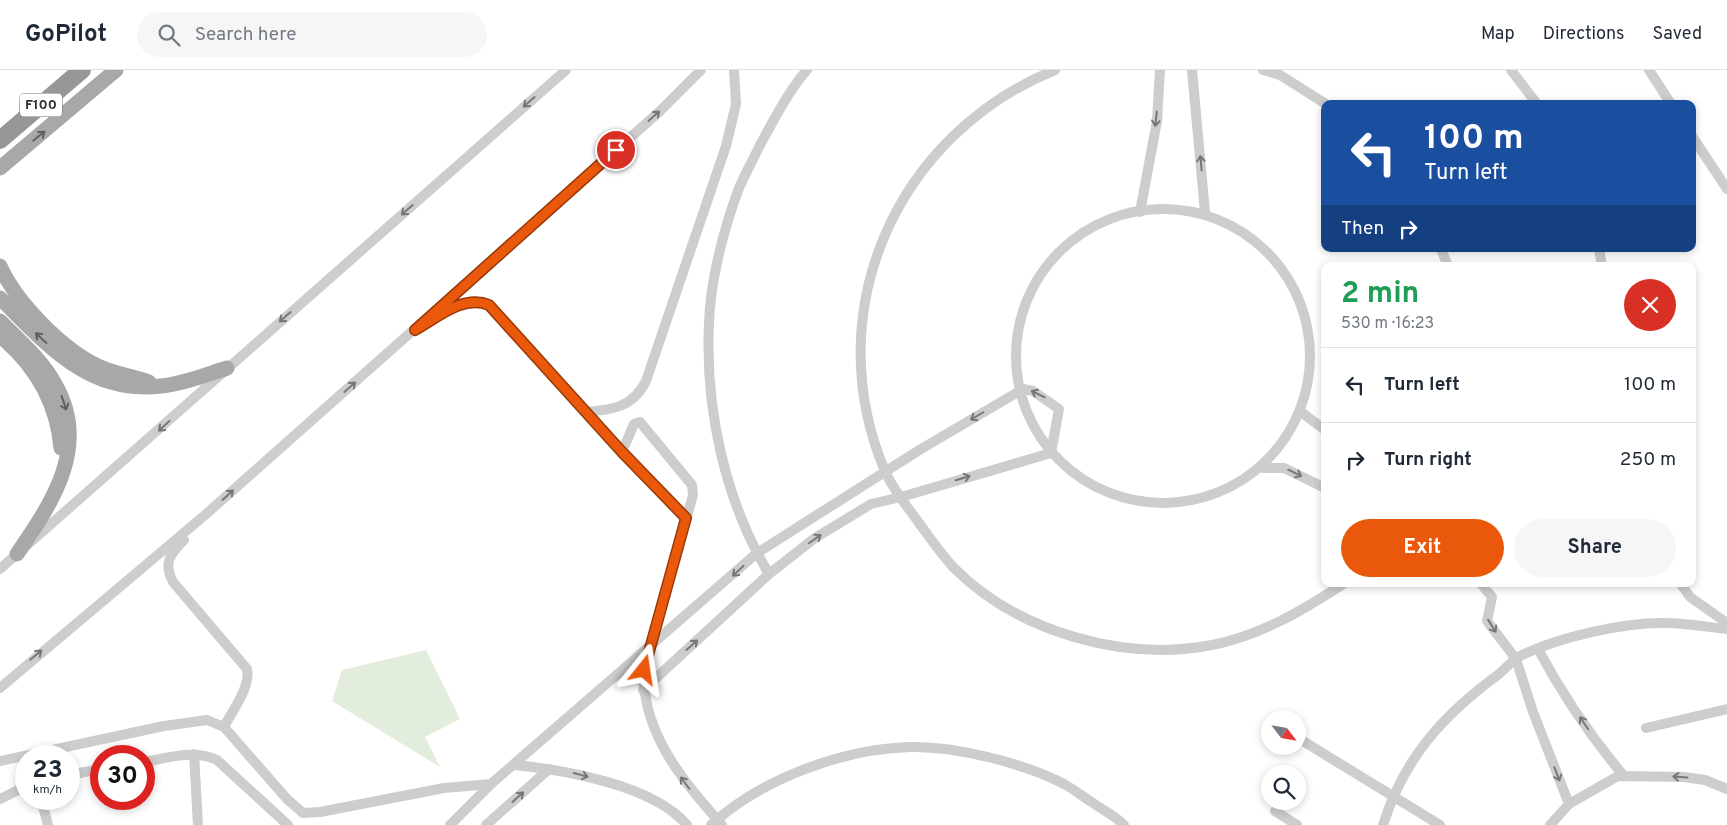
<!DOCTYPE html>
<html lang="en">
<head>
<meta charset="utf-8">
<style>
  :root { --surface:#fff; --page:#f6f6f7; --text:#1f2937; --muted:#747a83; --line:#e0e1e3; --accent:#ea580c }
  body { margin:0; font-family:Overpass,sans-serif; background:var(--page); color:var(--text); height:100vh; display:flex; flex-direction:column; font-size:19px; white-space:nowrap }
  * { box-sizing:border-box; margin:0 }
  p { font-size:16px; color:var(--muted) }
  .icon { flex:none; width:28px; height:28px; fill:none; stroke:currentColor; stroke-width:2; stroke-linecap:round; stroke-linejoin:round }
  .map { position:relative; flex:1; overflow:hidden }
  .details { position:absolute; left:1321px; top:192px; width:375px; height:325px; display:flex; flex-direction:column; background:var(--surface); border-radius:10px; box-shadow:0 2px 8px #0003 }
  .details>* { flex:none }
  .hud { position:absolute; left:1321px; top:30px; width:375px; height:152px; border-radius:10px; box-shadow:0 2px 8px #0003; background:#1a4fa0; color:#fff; overflow:hidden }
  .needle { width:32px; rotate:121deg }
  .fabs { position:absolute; left:1261px; top:640px; display:grid; gap:10px }
  .fabs a { display:grid; place-items:center; width:45px; height:45px; border-radius:50%; background:var(--surface); box-shadow:0 2px 8px #0003; font-size:25px }
  .speed { position:absolute; left:15px; top:675px; display:flex; gap:10px; font-size:25px; font-weight:700; text-align:center }
  .speed>* { display:grid; place-content:center; width:65px; height:65px; border-radius:50%; background:var(--surface); box-shadow:0 2px 8px #0003; line-height:1 }
  .speed small { font-size:12px; font-weight:400 }
  .speed .limit { border:8px solid #d22; background:#fff; color:#111 }
  .pin { position:absolute; display:grid; place-items:center; width:42px; height:42px; color:#fff; margin:-21px; border:2px solid #fff; border-radius:50%; box-shadow:0 1px 5px #0007 }
  .me { position:absolute; width:55px; margin:-28px; rotate:15deg; stroke-linejoin:round; filter:drop-shadow(0 0 4px #0008) }
  .turn { display:flex; align-items:center; gap:18px; height:105px; padding:0 20px; font-size:22px }
  .turn .icon { width:65px; height:65px; stroke-width:2.5 }
  .turn b { display:block; font-size:35px; line-height:42px }
  .then { display:flex; align-items:center; height:48px; padding:0 20px; background:#0003; gap:10px; font-size:19px }
  .round { display:grid; place-items:center; flex:none; width:52px; height:52px; border-radius:26px; background:var(--page) }
  .headline { display:flex; align-items:center; justify-content:space-between; height:85px; padding:0 20px }
  h1 { font-size:30px; font-weight:700; line-height:38px; color:#1e9e55 }
  .primary-button { display:flex; gap:10px; margin-top:auto; padding:10px 20px }
  .primary-button a { flex:1; height:58px; border-radius:30px; background:var(--accent); color:#fff; font-size:20px; font-weight:700; line-height:58px; text-align:center }
  .primary-button a+a { background:var(--page); color:var(--text) }
  ul { padding:0; list-style:none }
  li { display:flex; align-items:center; gap:15px; height:75px; padding:0 20px; border-top:1px solid var(--line) }
  li div { flex:1 }
  li b { display:block; font-size:19px }
  li em { font-style:normal }
  header { display:flex; align-items:center; gap:30px; box-sizing:border-box; height:70px; padding:0 25px; background:var(--surface); border-bottom:1px solid var(--line) }
  header strong { font-size:24px }
  nav { display:flex; gap:28px; margin-inline-start:auto; font-size:18px }
  .search { width:350px; height:45px; background:var(--page); display:flex; align-items:center; gap:12px; box-sizing:border-box; padding:0 18px; border-radius:28px; color:var(--muted); font-size:19px }
  .map>svg:first-child { display:block }
  .green { fill:#e2eddd }
  .lines { fill:none; stroke-linecap:round; stroke-linejoin:round }
  .minor { stroke:#cdcdcd; stroke-width:10 }
  .primary { stroke:#a8a8a8; stroke-width:15 }
  .motorway { stroke:#979797; stroke-width:18 }
  .oneway { stroke:#777 }
  .oneway2 { stroke:#606060 }
  .route-casing { stroke:#983908; stroke-width:12 }
  .route { stroke:#ea580c; stroke-width:9 }
  .labels { text-anchor:middle; dominant-baseline:central; stroke-width:5; stroke-linejoin:round; paint-order:stroke }
  .shield { fill:#fff; stroke:#6e6e6e; stroke-width:1 }
  .shield-label { font-size:14px; font-weight:bold; fill:#303030 }
</style>
</head>
<body>
<header>
<strong>GoPilot</strong>
<div class="search"><svg class="icon" aria-label="search" viewBox="0 0 24 24"><circle cx="10" cy="10" r="6"/><path d="M15 15l6 6"/></svg>Search here</div>
<nav><a>Map</a><a>Directions</a><a>Saved</a></nav>
</header>
<div class="map">
<svg width="1727" height="755" viewBox="0 0 1727 755">
  <rect width="100%" height="100%" fill="#fff"/>
  <path class="green" d="M426 580 460 649 425 667 440 697 332 631 342 600Z"/>
  <g class="lines">
    <g class="minor">
      <path d="M1055 0C897 64 817 241 885 401 893 420 907 436 919 453 930 468 941 484 954 498 1018 562 1124 592 1212 575 1261 565 1302 541 1343 514"/>
      <path d="M1192 0 1205 142"/>
      <path d="M1263 0 1280 5 1326 34"/>
      <path d="M1511 0 1537 34"/>
      <path d="M1649 0 1671 34"/>
      <path d="M1692 66 1727 119"/>
      <circle cx="1163" cy="286" r="147"/>
      <path d="M1140 142 1157 51 1160 0"/>
      <path d="M1441 179 1448 196"/>
      <path d="M1599 179 1602 196"/>
      <path d="M431 251C450 240 467 225 489 235L622 382 687 448"/>
      <path d="M585 342C613 340 633 337 646 311L726 76 736 34 734 0"/>
      <path d="M1301 342 1325 360"/>
      <path d="M622 382 634 354 640 352 692 415 693 425 644 600C641 662 683 711 722 755"/>
      <path d="M1263 398H1284L1325 418"/>
      <path d="M184 470C170 484 163 493 173 512L247 599C251 617 232 641 224 657"/>
      <path d="M0 499 566 0"/>
      <path d="M769 504C725 431 705 339 709 254 710 211 724 158 739 118 745 104 753 90 759 77 772 53 789 20 807 0"/>
      <path d="M1481 514 1492 527 1487 551 1516 589 1533 642 1569 734"/>
      <path d="M1681 514 1690 527 1727 553"/>
      <path d="M1538 579C1562 624 1591 667 1624 706"/>
      <path d="M0 618 205 445 659 42 701 0"/>
      <path d="M1646 658 1727 639"/>
      <path d="M1298 668 1440 755"/>
      <path d="M194 684 198 755"/>
      <path d="M0 691 164 656 207 650 224 657 287 729 303 743 320 742 444 718 491 714"/>
      <path d="M144 692C168 688 194 679 217 690L288 755"/>
      <path d="M515 695C565 700 653 715 687 755"/>
      <path d="M69 705 101 699"/>
      <path d="M0 729 26 716"/>
      <path d="M41 729 48 755"/>
      <path d="M1275 741 1297 755"/>
      <path d="M450 755 491 714 757 483 921 379 1023 319 1033 321 1059 339 1051 383 901 427 871 434 815 468 769 504 643 620"/>
      <path d="M486 755 549 699"/>
      <path d="M711 755C761 709 842 679 910 677 955 676 1024 693 1064 714 1073 719 1081 725 1090 731 1101 739 1114 745 1124 755"/>
      <path d="M1383 755C1404 688 1443 645 1499 604 1506 598 1513 589 1522 585 1560 567 1624 552 1666 553 1686 553 1707 557 1727 559"/>
      <path d="M1550 755 1569 734 1618 706 1684 707 1705 710 1727 719"/>
    </g>
    <g class="primary">
      <path d="M0 98 116 0"/>
      <path d="M0 196C16 232 62 279 98 296 115 304 132 306 149 312"/>
      <path d="M0 228C47 274 88 325 161 316 183 314 205 305 227 298"/>
      <path d="M0 251C19 270 42 290 55 314 91 376 52 433 17 484"/>
      <path d="M0 266C35 295 57 333 61 378"/>
    </g>
    <path class="motorway" d="M0 70 82 0"/>
  </g>
  <defs><path id="oneway-shaft" d="M-6 0H5M1.5-3L5.5 0L1.5 3" fill="none" stroke-width="1.6" stroke-linecap="round" stroke-linejoin="round" transform="scale(1.25)"/></defs>
  <g class="oneway">
    <use href="#oneway-shaft" transform="translate(529 32) rotate(139)"/>
    <use href="#oneway-shaft" transform="translate(654 46) rotate(-42)"/>
    <use href="#oneway-shaft" transform="translate(1156 49) rotate(96)"/>
    <use href="#oneway-shaft" transform="translate(1201 93) rotate(-95)"/>
    <use href="#oneway-shaft" transform="translate(407 140) rotate(139)"/>
    <use href="#oneway-shaft" transform="translate(285 247) rotate(139)"/>
    <use href="#oneway-shaft" transform="translate(350 317) rotate(-42)"/>
    <use href="#oneway-shaft" transform="translate(1038 324) rotate(-154)"/>
    <use href="#oneway-shaft" transform="translate(977 346) rotate(150)"/>
    <use href="#oneway-shaft" transform="translate(164 356) rotate(137)"/>
    <use href="#oneway-shaft" transform="translate(1295 403) rotate(26)"/>
    <use href="#oneway-shaft" transform="translate(963 408) rotate(-17)"/>
    <use href="#oneway-shaft" transform="translate(228 425) rotate(-42)"/>
    <use href="#oneway-shaft" transform="translate(815 469) rotate(-35)"/>
    <use href="#oneway-shaft" transform="translate(738 501) rotate(137)"/>
    <use href="#oneway-shaft" transform="translate(1492 556) rotate(58)"/>
    <use href="#oneway-shaft" transform="translate(692 575) rotate(-42)"/>
    <use href="#oneway-shaft" transform="translate(36 585) rotate(-40)"/>
    <use href="#oneway-shaft" transform="translate(1584 653) rotate(-124)"/>
    <use href="#oneway-shaft" transform="translate(1557 704) rotate(69)"/>
    <use href="#oneway-shaft" transform="translate(581 705) rotate(15)"/>
    <use href="#oneway-shaft" transform="translate(1680 707) rotate(-176)"/>
    <use href="#oneway-shaft" transform="translate(685 713) rotate(-127)"/>
    <use href="#oneway-shaft" transform="translate(518 727) rotate(-42)"/>
  </g>
  <g class="oneway2">
    <use href="#oneway-shaft" transform="translate(39 66) rotate(-39)"/>
    <use href="#oneway-shaft" transform="translate(41 268) rotate(-137)"/>
    <use href="#oneway-shaft" transform="translate(64 333) rotate(71)"/>
  </g>
  <g class="lines">
    <g class="route-casing">
      <path id="route" d="M616 80 415 260C437 248 463 224 489 235L622 382 686 448 644 600"/>
    </g>
    <use href="#route" class="route"/>
  </g>
  <g class="labels">
    <rect class="shield" x="20" y="23.5" width="42" height="23" rx="4"/>
    <g class="shield-label">
      <text x="41" y="35">F100</text>
    </g>
  </g>
</svg>
<div class="fabs">
<a><svg class="needle" viewBox="-14 -14 28 28"><path d="M0-13l5 13h-10z" fill="#e53935"/><path d="M0 13l5-13h-10z" fill="#747a83"/></svg></a>
<a><svg class="icon" aria-label="search" viewBox="0 0 24 24"><circle cx="10" cy="10" r="6"/><path d="M15 15l6 6"/></svg></a>
</div>
<div class="speed"><div>23<small>km/h</small></div><div class="limit">30</div></div>
<div class="pin" style="left:616px;top:80px;background:#d93025"><svg class="icon" aria-label="arrive" viewBox="0 0 24 24"><path d="M6 21V4h12l-3 4 3 4H6"/></svg></div>
<svg class="me" style="left:644px;top:600px" viewBox="-20 -20 40 40"><path d="M0-17L14 15 0 8-14 15z" fill="#ea580c" stroke="#fff" stroke-width="4"/></svg>
<div class="hud">
<div class="turn"><svg class="icon" aria-label="left" viewBox="0 0 24 24"><path d="M17 20v-9H6M10 6l-5 5 5 5"/></svg><div><b>100 m</b>Turn left</div></div>
<div class="then">Then<svg class="icon" aria-label="right" viewBox="0 0 24 24"><path d="M7 20v-9h11M14 6l5 5-5 5"/></svg></div>
</div>
<section class="details">
<div class="headline"><div><h1>2 min</h1><p>530 m · 16:23</p></div><a class="round" style="background:#d93025;color:#fff"><svg class="icon" aria-label="close" viewBox="0 0 24 24"><path d="M6 6l12 12M18 6L6 18"/></svg></a></div>
<ul>
<li><svg class="icon" aria-label="left" viewBox="0 0 24 24"><path d="M17 20v-9H6M10 6l-5 5 5 5"/></svg><div><b>Turn left</b></div><em>100 m</em></li>
<li><svg class="icon" aria-label="right" viewBox="0 0 24 24"><path d="M7 20v-9h11M14 6l5 5-5 5"/></svg><div><b>Turn right</b></div><em>250 m</em></li>
</ul>
<div class="primary-button"><a>Exit</a><a>Share</a></div>
</section>
</div>
</body>
</html>
